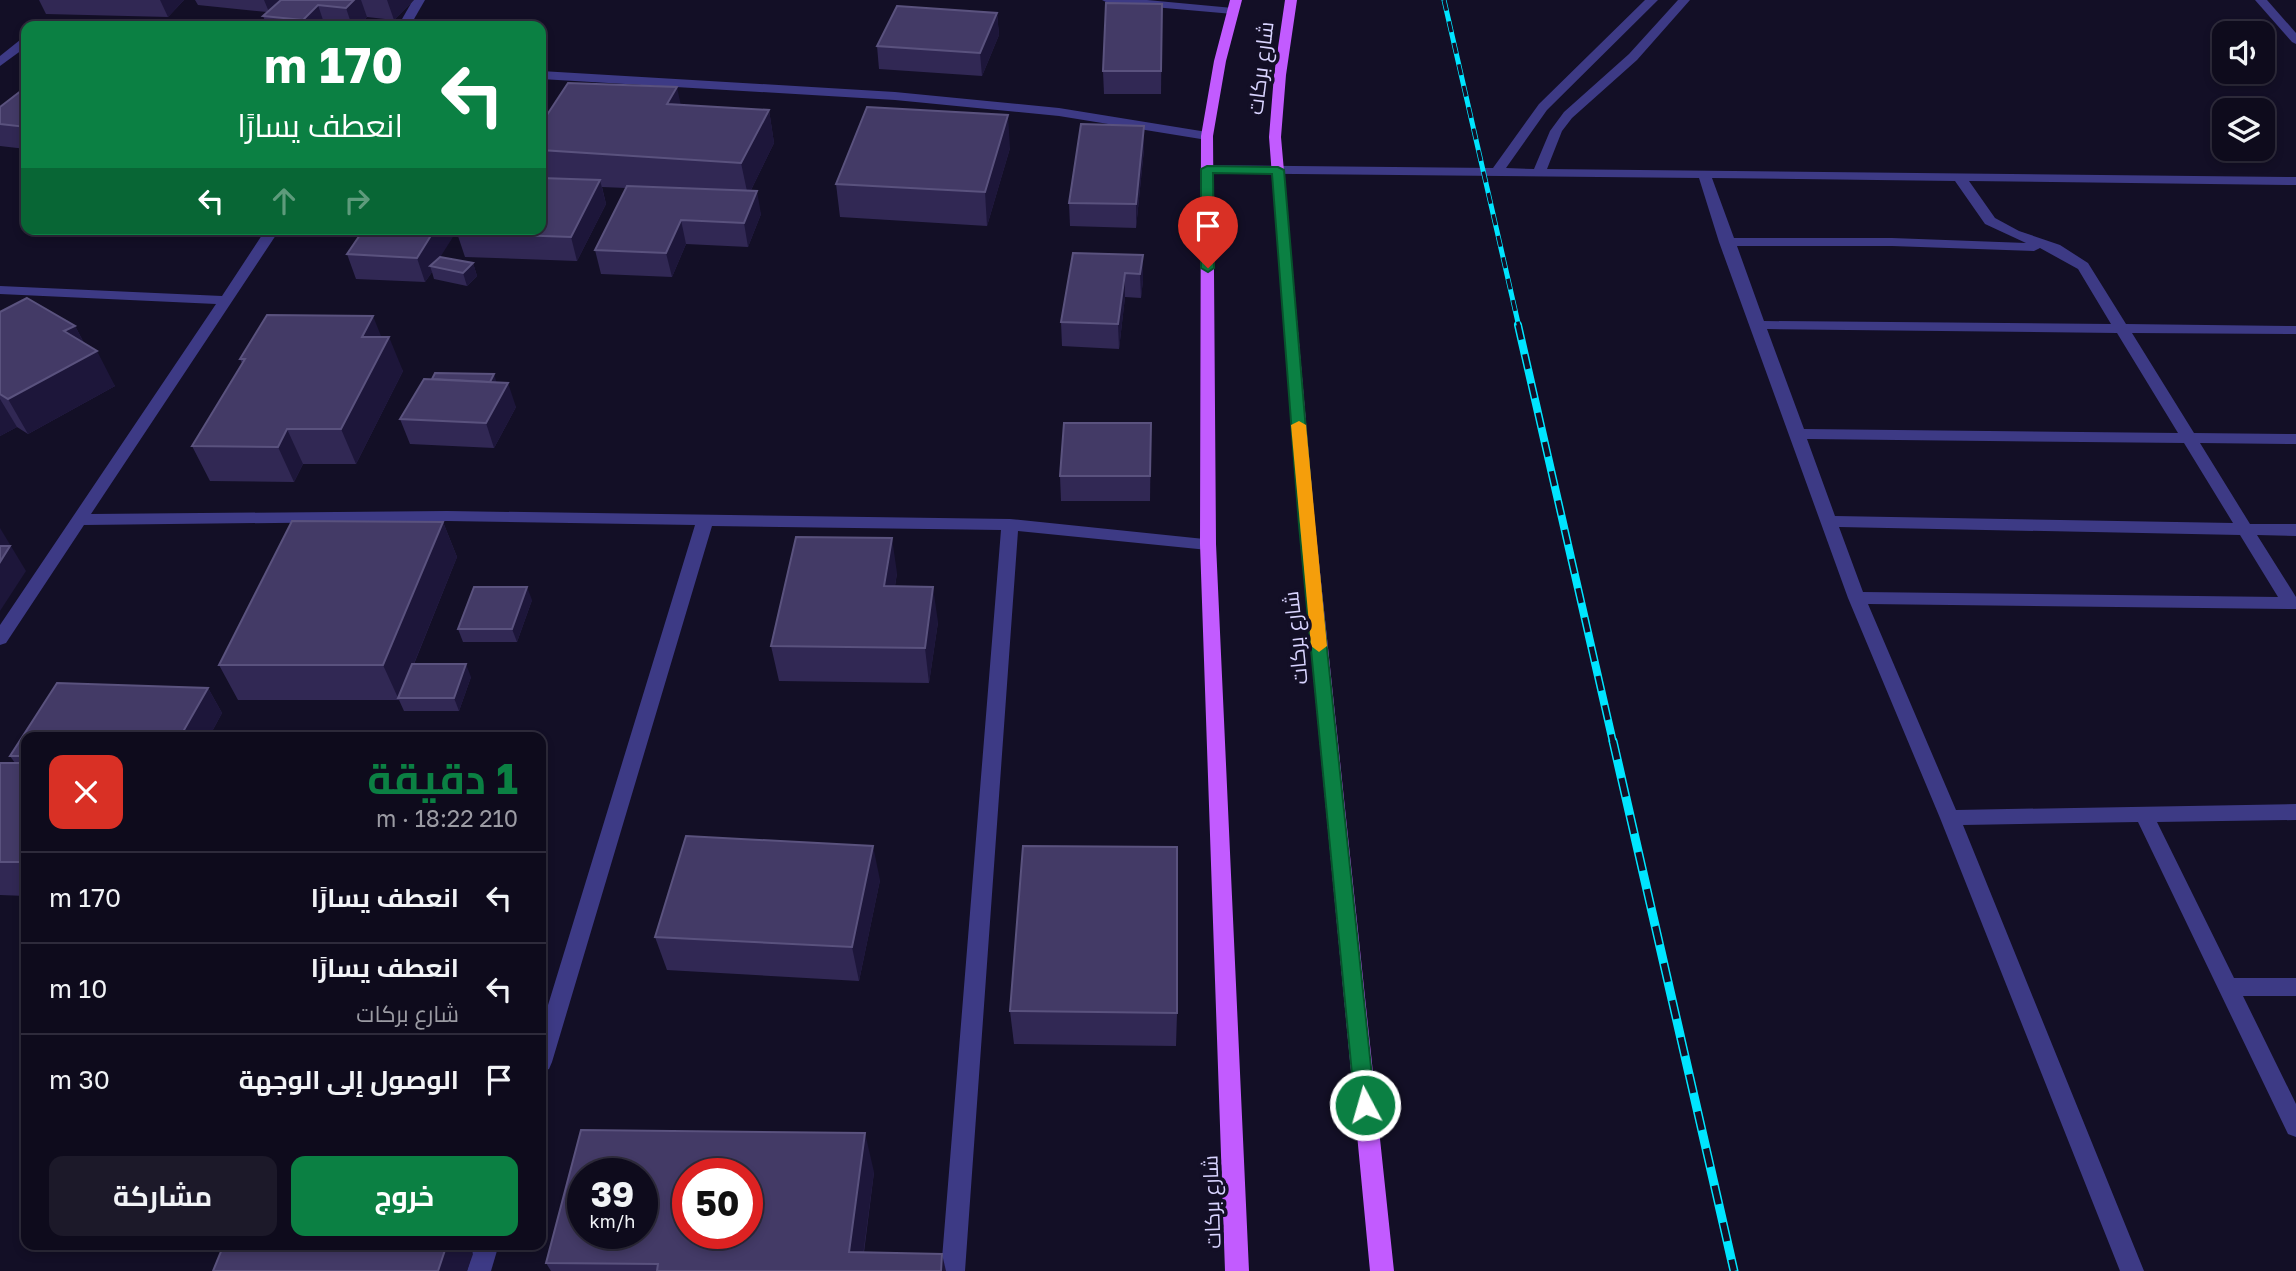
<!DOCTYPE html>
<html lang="ar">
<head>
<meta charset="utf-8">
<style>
  :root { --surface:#0e0b1c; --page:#1c1929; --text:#f1f3f6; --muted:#9b9ba3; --line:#2e2b3b; --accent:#0b8043 }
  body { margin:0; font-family:"Golos Text",Cairo,sans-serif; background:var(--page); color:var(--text); direction:rtl; height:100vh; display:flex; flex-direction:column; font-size:26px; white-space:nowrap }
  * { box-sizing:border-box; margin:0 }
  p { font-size:23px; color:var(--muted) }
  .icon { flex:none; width:38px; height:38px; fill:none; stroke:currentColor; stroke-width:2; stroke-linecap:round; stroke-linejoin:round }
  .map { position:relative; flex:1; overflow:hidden; direction:ltr }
  .details { position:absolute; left:21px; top:732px; width:525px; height:518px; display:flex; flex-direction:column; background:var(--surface); border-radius:14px; box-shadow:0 4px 10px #0003,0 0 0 2px var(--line); direction:rtl }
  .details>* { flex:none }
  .guide { position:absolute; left:21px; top:21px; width:525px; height:214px; border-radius:14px; box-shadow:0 4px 10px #0003,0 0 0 2px var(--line); direction:rtl; background:#0b8043; color:#fff; overflow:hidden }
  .buttons { position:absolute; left:2212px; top:21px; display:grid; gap:14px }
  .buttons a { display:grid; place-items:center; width:63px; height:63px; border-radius:14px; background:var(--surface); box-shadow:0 4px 10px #0003,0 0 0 2px var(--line); font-size:35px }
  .speed { position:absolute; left:567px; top:1158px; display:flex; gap:14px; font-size:35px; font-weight:700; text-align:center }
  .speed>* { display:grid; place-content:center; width:91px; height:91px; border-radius:50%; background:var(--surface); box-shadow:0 4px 10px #0003,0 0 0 2px var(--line); line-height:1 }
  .speed small { font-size:18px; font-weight:400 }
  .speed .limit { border:10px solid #d22; background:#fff; color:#111 }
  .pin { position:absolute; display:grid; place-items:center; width:60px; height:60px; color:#fff; margin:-72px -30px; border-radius:50% 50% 50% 0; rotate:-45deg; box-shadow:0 0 7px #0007 }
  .pin .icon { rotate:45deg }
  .me { position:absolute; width:77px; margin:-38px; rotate:354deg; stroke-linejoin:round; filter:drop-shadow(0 0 5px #0008) }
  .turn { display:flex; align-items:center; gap:24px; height:147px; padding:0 28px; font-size:32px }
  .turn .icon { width:91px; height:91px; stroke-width:2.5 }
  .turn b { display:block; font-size:49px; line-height:60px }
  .lanes { display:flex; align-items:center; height:66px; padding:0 28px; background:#0003; justify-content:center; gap:35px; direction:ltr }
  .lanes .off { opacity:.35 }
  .round { display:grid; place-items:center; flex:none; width:74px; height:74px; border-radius:14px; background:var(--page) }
  .head { display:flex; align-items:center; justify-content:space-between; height:119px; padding:0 28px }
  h1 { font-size:42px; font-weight:700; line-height:52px; color:var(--accent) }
  .cta { display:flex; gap:14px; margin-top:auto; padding:14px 28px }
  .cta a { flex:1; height:80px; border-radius:14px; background:var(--accent); color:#fff; font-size:28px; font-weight:700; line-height:80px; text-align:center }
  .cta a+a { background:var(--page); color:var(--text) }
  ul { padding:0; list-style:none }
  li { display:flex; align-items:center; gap:21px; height:91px; padding:0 28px; border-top:2px solid var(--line) }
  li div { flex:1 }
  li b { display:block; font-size:26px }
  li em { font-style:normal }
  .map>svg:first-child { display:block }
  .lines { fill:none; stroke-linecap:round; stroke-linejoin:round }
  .minor { fill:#3d3a85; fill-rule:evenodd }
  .major { fill:#c25bff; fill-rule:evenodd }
  .rail-far2-casing { stroke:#00e5ff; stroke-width:5 }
  .rail-far1-casing { stroke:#00e5ff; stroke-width:8 }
  .rail-casing { stroke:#00e5ff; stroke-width:9 }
  .rail-far2 { stroke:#130f26; stroke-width:3.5; stroke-dasharray:11; stroke-linecap:butt }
  .rail-far1 { stroke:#130f26; stroke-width:5; stroke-dasharray:15; stroke-linecap:butt }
  .rail { stroke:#130f26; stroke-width:6; stroke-dasharray:19; stroke-linecap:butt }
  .wall { fill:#312854 }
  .shaded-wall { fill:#1d163a }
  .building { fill:#433a66; stroke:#5a527e; stroke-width:2; fill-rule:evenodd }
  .route { fill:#0b8043; stroke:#07532c; stroke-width:2 }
  .slow { fill:#f59e0b }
  .labels { text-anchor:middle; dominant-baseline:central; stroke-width:7; stroke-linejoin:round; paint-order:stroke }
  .street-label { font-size:21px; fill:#d9d4ff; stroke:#130f26 }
</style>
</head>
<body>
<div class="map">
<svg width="2296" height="1271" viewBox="0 0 2296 1271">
  <rect width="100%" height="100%" fill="#130f26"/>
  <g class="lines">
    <g class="minor">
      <path d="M413 0H425L410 26H398Z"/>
      <path d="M1102 0H1147L1233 8 1239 11 1233 14 1108 3Z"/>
      <path d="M1645 0H1658L1547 110 1506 168 1534 169 1550 131 1564 112 1629 54 1678 0H1690L1637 60 1572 118 1562 131 1547 169 2296 177V185L1969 181 1995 218 2019 231 2060 245 2088 263 2126 324 2296 326V334L2132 333 2194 433 2296 434V444L2200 443 2250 524H2296V536L2257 535 2296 597V609L1868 604 1956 810 2296 804V820L2157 822 2234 978H2296V996H2243L2296 1104V1137L2288 1134 2138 822 1963 825 2144 1271H2120L1940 818 1848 598 1719 242 1699 178 1207 173 1200 169 1207 165 1493 168 1539 104ZM1712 178 1955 181 1985 224 2026 243 1892 238H1734ZM1737 246H1892L2034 251 2040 248 2078 269 2111 324 1764 321ZM1767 329 2117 333 2178 433 1804 429ZM1807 439 2184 443 2233 523 1835 516ZM1839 527 2240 535 2278 597 1863 592Z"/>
      <path d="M2255 0H2267L2296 33V44L2292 42Z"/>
      <path d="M20 40H26V47L0 66V56Z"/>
      <path d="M541 71 895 92 1059 108 1207 132 1213 136 1207 140 1059 116 895 100 541 79Z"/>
      <path d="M266 229H280L91 514 447 511 1010 519 1214 540 1216 544 1208 550 1018 531 965 1271H941L1001 530 712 526 552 1062 549 1069 541 1072V1028L695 525 447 521 84 525 6 643 0 645V625L216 304 0 294V286L222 296Z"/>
      <path d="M475 1244H499L491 1271H467Z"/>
    </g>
    <g class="major">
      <path d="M1230 0H1242L1226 61 1213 136 1216 544 1249 1271H1225L1200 544 1201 136 1214 61Z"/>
      <path d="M1285 0H1297L1286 75 1281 137 1315 525 1394 1271H1370L1299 525 1269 137 1274 75Z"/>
    </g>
    <g class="rail-far2-casing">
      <path id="rail-far2" d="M1444 0 1519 327"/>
    </g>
    <g class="rail-far1-casing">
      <path id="rail-far1" d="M1518 325 1613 742"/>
    </g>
    <g class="rail-casing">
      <path id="rail" d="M1613 741 1734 1271"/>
    </g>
    <use href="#rail-far2" class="rail-far2"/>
    <use href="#rail-far1" class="rail-far1"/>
    <use href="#rail" class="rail"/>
  </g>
  <g class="wall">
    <path d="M39 0H184L168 17 46 14Z"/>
    <path d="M195 0H414L394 20 367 17 358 26H267L263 16 267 12 198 5Z"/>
    <path d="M1162 4 1161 94H1104L1103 71Z"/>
    <path d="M997 13 999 35 982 76 879 69 877 46Z"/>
    <path d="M26 87V149L0 146V107Z"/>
    <path d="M681 105 769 110 774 143 751 190 761 214 748 247 686 244 672 277 601 274 595 250 626 188 602 187 606 204 577 261 465 257 457 233 541 229V124Z"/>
    <path d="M1010 148 987 226 840 217 836 184Z"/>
    <path d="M1144 149 1136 228 1070 226 1069 203Z"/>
    <path d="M161 229H250L248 232Z"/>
    <path d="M347 254 441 257 473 263 477 276 467 286 434 279 432 272 425 282 356 279Z"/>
    <path d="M1143 255V280L1141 298 1125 297 1119 349 1062 346 1061 322Z"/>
    <path d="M0 312 75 326 84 343 115 386 28 434 17 427 0 436Z"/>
    <path d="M381 337 403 371 356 464H303L294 482 210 481 192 446 242 363 240 359Z"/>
    <path d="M497 382 516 407 494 448 410 444 400 419Z"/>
    <path d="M1151 423 1150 501H1061L1060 476Z"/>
    <path d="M443 522 457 557 414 664 471 677 459 711H404L399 700H238L219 665Z"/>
    <path d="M897 573 895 586 938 622 929 683 779 681 771 646Z"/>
    <path d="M532 600 517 642H463L458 629Z"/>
    <path d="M57 683 208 688 222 713 209 737H26V896L0 895V763H15L10 756Z"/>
    <path d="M880 880 859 981 667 970 655 937Z"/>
    <path d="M1010 1011 1177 1013 1176 1046 1014 1044Z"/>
    <path d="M874 1172 864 1252 946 1271H551L546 1263Z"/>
  </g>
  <g class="shaded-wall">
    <path d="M160 0H184L168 17Z"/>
    <path d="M264 0H283L269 12Z"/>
    <path d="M354 0H361L367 17 358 26H352L346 8Z"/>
    <path d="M387 0H414L394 20Z"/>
    <path d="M318 5 325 26H305L303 20Z"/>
    <path d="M997 13 999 35 982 76 980 53Z"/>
    <path d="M677 87 684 120 667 104Z"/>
    <path d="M769 110 774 143 748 196 741 163Z"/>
    <path d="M1008 115 1010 148 987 226 985 192Z"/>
    <path d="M1144 126V149L1136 228V204Z"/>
    <path d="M600 180 606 204 577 261 571 237Z"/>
    <path d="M757 191 761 214 748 247 744 223Z"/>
    <path d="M681 220 686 244 672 277 666 253Z"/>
    <path d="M435 229H458L434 267 430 266 432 272 425 282 417 258Z"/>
    <path d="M1143 255V280L1141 298 1140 274Z"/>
    <path d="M473 263 477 276 467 286 463 273Z"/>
    <path d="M1125 273V297L1119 349 1118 324Z"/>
    <path d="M373 316 385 346 389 337 403 371 356 464 341 429 362 337Z"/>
    <path d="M75 326 90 354 97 351 115 386 28 434 8 399 64 331Z"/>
    <path d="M494 374 498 387H488Z"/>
    <path d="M508 383 516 407 494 448 486 423Z"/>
    <path d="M0 399 17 427 0 436Z"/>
    <path d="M287 429 303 464 294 482 278 447Z"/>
    <path d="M443 522 457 557 400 698H398L399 700 383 665Z"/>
    <path d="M0 528 26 571 0 611Z"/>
    <path d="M892 538 897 573 889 621 884 586Z"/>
    <path d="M527 587 532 600 517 642 512 629Z"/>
    <path d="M933 587 938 622 929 683 925 648Z"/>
    <path d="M466 664 471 677 459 711 454 698Z"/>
    <path d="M208 688 222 713 209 737H180Z"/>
    <path d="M873 846 880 880 859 981 852 947Z"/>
    <path d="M865 1133 874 1172 861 1271 849 1252Z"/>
    <path d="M447 1244H467L473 1254 467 1271H438Z"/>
    <path d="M942 1254 946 1271H941Z"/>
  </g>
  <g class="building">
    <path d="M281 0H354L346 8 318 5 303 20 263 16Z"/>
    <path d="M1106 3 1162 4 1161 71H1103Z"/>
    <path d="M897 6 997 13 980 53 877 46Z"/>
    <path d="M568 83 677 87 667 104 769 110 741 163 541 150V124Z"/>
    <path d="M26 87V127L0 124V107Z"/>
    <path d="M867 107 1008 115 985 192 836 184Z"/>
    <path d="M1081 124 1144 126 1136 204 1069 203Z"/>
    <path d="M541 178 600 180 571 237 457 233 460 229H541Z"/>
    <path d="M627 186 757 191 744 223 681 220 666 253 595 250Z"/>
    <path d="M364 229H435L417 258 347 254Z"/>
    <path d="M1073 253 1143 255 1140 274 1125 273 1118 324 1061 322Z"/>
    <path d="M440 257 473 263 463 273 430 266Z"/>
    <path d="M27 298 75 326 64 331 97 351 8 399 0 394V312Z"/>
    <path d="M267 315 373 316 362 337H389L341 429H287L278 447 192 446 245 359H240Z"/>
    <path d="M435 373 494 374 490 382 432 379Z"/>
    <path d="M424 379 508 383 486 423 400 419Z"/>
    <path d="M1064 423H1151L1150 476H1060Z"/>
    <path d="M292 521 443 522 383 665H219Z"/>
    <path d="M796 537 892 538 884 586 933 587 925 648 771 646Z"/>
    <path d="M0 546H10L0 562Z"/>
    <path d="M474 587H527L512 629H458Z"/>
    <path d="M412 664H466L454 698H398Z"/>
    <path d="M57 683 208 688 180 737H26V756H10Z"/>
    <rect x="0" y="763" width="26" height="99"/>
    <path d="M686 836 873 846 852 947 655 937Z"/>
    <path d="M1023 846 1177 847V1013L1010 1011Z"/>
    <path d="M581 1130 865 1133 849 1252 942 1254 941 1271H657L658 1264 546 1263ZM583 1174H642V1234H583ZM688 1174H747V1234H688Z"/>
    <path d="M224 1244H447L438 1271H213Z"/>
  </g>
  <path class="route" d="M1207 166 1278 167 1284 170 1314 525 1375 1105 1372 1112 1365 1114 1358 1112 1355 1105 1299 525 1272 174 1213 173 1214 268 1208 272 1201 268V169Z"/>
  <path class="slow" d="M1299 421 1306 425 1327 646 1319 652 1311 646 1291 425Z"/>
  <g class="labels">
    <g class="street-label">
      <text transform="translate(1260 68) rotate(-83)">شارع بركات</text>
      <text transform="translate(1295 638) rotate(-96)">شارع بركات</text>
      <text transform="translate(1211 1202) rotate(-92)">شارع بركات</text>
    </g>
  </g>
</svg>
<div class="buttons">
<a><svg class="icon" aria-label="sound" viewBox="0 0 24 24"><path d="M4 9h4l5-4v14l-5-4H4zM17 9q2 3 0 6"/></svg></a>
<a><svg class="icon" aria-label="layers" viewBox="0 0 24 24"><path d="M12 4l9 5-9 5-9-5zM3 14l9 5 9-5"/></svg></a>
</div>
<div class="speed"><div>39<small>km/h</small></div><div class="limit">50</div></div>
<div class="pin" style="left:1208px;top:268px;background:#d93025"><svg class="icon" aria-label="arrive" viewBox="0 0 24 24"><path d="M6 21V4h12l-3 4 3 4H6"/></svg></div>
<svg class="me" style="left:1365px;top:1105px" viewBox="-20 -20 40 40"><circle r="17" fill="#0b8043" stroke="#fff" stroke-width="3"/><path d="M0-11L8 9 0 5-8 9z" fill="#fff"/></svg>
<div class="guide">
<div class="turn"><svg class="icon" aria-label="left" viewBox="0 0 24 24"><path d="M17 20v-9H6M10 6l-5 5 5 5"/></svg><div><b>170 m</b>انعطف يسارًا</div></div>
<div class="lanes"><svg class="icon" aria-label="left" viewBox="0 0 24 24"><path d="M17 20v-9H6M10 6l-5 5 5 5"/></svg><svg class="icon off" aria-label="ahead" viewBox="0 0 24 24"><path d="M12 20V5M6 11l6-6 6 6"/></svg><svg class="icon off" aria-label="right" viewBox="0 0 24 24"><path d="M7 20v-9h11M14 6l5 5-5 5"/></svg></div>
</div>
<section class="details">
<div class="head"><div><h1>1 دقيقة</h1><p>210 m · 18:22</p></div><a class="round" style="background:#d93025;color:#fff"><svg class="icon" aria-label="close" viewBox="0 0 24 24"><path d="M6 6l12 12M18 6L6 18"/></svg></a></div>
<ul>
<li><svg class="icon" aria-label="left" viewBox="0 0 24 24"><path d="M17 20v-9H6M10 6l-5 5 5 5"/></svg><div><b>انعطف يسارًا</b></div><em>170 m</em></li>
<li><svg class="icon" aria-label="left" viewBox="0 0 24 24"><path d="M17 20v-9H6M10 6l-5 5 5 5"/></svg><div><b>انعطف يسارًا</b><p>شارع بركات</p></div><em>10 m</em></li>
<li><svg class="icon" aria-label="arrive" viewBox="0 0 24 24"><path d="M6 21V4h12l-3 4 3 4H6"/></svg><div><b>الوصول إلى الوجهة</b></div><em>30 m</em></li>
</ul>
<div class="cta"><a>خروج</a><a>مشاركة</a></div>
</section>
</div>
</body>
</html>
